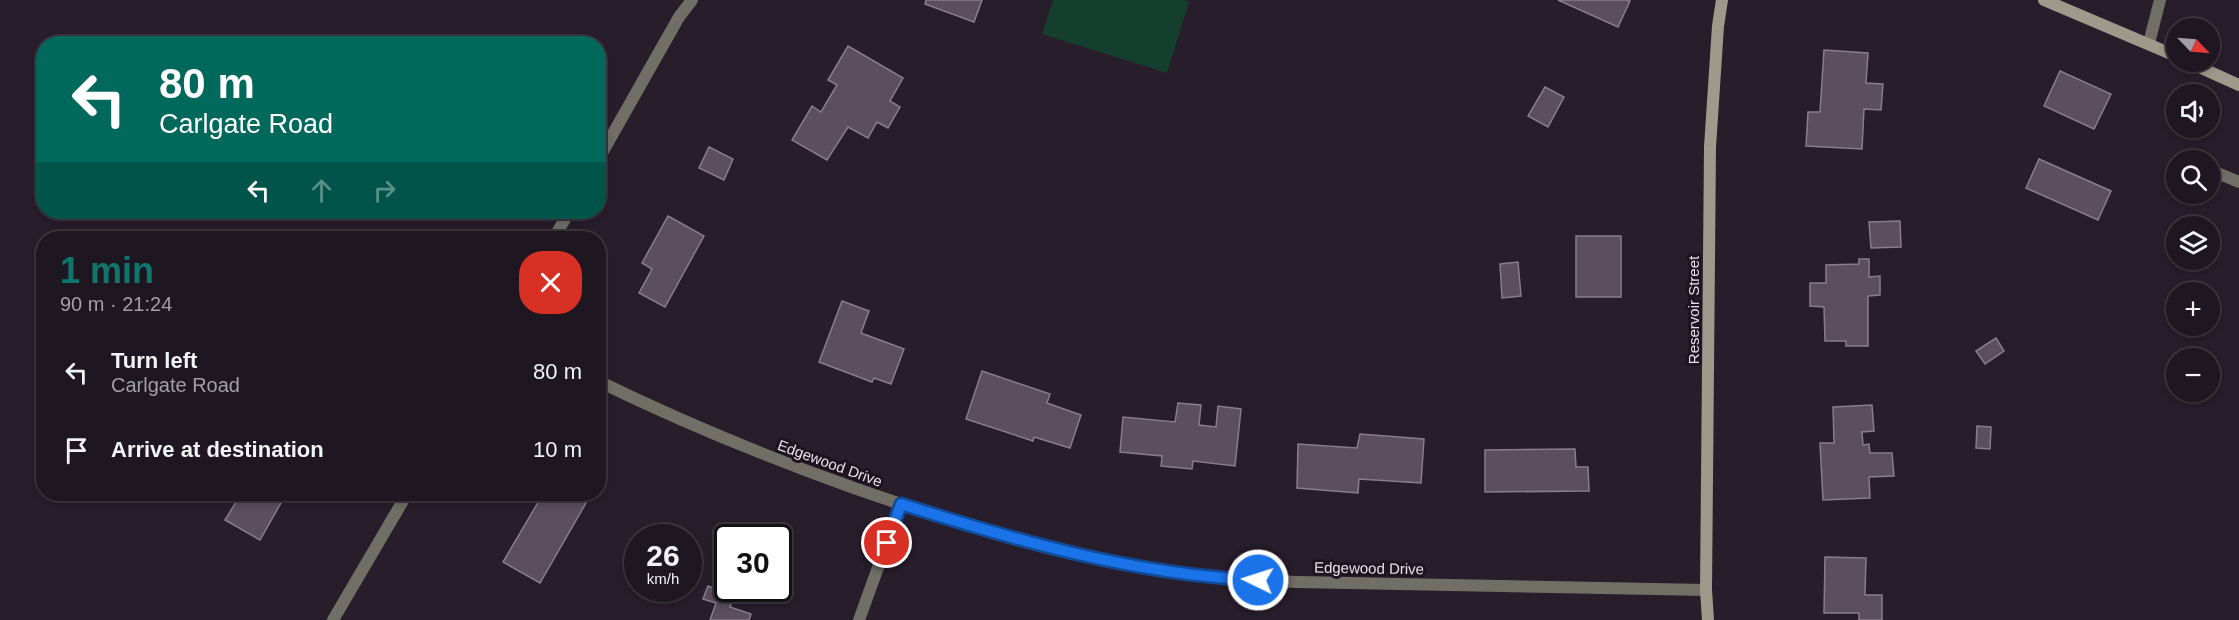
<!DOCTYPE html>
<html lang="en">
<head>
<meta charset="utf-8">
<style>
  :root { --surface:#1e1620; --page:#261f29; --text:#f1f3f6; --muted:#a19fa5; --line:#3c353e; --accent:#0f766e }
  body { margin:0; font-family:Arial,sans-serif; background:var(--page); color:var(--text); height:100vh; display:flex; flex-direction:column; font-size:22px; white-space:nowrap }
  * { box-sizing:border-box; margin:0 }
  p { font-size:20px; color:var(--muted) }
  .icon { flex:none; width:33px; height:33px; fill:none; stroke:currentColor; stroke-width:2; stroke-linecap:round; stroke-linejoin:round }
  .map { position:relative; flex:1; overflow:hidden }
  .panel { position:absolute; left:36px; top:231px; width:570px; height:270px; display:flex; flex-direction:column; background:var(--surface); border-radius:24px; box-shadow:0 3px 9px #0003,0 0 0 2px var(--line) }
  .panel>* { flex:none }
  .hud { position:absolute; left:36px; top:36px; width:570px; height:183px; border-radius:24px; box-shadow:0 3px 9px #0003,0 0 0 2px var(--line); background:#00695c; color:#fff; overflow:hidden }
  .needle { width:39px; rotate:115deg }
  .buttons { position:absolute; left:2166px; top:18px; display:grid; gap:12px }
  .buttons a { display:grid; place-items:center; width:54px; height:54px; border-radius:50%; background:var(--surface); box-shadow:0 3px 9px #0003,0 0 0 2px var(--line); font-size:30px }
  .speed { position:absolute; left:624px; top:524px; display:flex; gap:12px; font-size:30px; font-weight:700; text-align:center }
  .speed>* { display:grid; place-content:center; width:78px; height:78px; border-radius:50%; background:var(--surface); box-shadow:0 3px 9px #0003,0 0 0 2px var(--line); line-height:1 }
  .speed small { font-size:15px; font-weight:400 }
  .speed .limit { border:3px solid #111; border-radius:9px; background:#fff; color:#111 }
  .pin { position:absolute; display:grid; place-items:center; width:51px; height:51px; color:#fff; margin:-26px; border:3px solid #fff; border-radius:50%; box-shadow:0 2px 6px #0007 }
  .me { position:absolute; width:66px; margin:-33px; rotate:274deg; stroke-linejoin:round; filter:drop-shadow(0 0 4px #0008) }
  .turn { display:flex; align-items:center; gap:21px; height:126px; padding:0 24px; font-size:27px }
  .turn .icon { width:78px; height:78px; stroke-width:2.5 }
  .turn b { display:block; font-size:42px; line-height:51px }
  .lanes { display:flex; align-items:center; height:57px; padding:0 24px; background:#0003; justify-content:center; gap:30px; direction:ltr }
  .lanes .off { opacity:.35 }
  .round { display:grid; place-items:center; flex:none; width:63px; height:63px; border-radius:24px; background:var(--page) }
  .summary { display:flex; align-items:center; justify-content:space-between; height:102px; padding:0 24px }
  h1 { font-size:36px; font-weight:700; line-height:45px; color:var(--accent) }
  ul { padding:0; list-style:none }
  li { display:flex; align-items:center; gap:18px; height:78px; padding:0 24px }
  li div { flex:1 }
  li b { display:block; font-size:22px }
  li em { font-style:normal }
  .map>svg:first-child { display:block }
  .green { fill:#143e2e }
  .building { fill:#5b4e5e; stroke:#897c8d; stroke-width:1.5 }
  .lines { fill:none; stroke-linecap:round; stroke-linejoin:round }
  .lane { stroke:#706e65; stroke-width:12 }
  .street { stroke:#706e65; stroke-width:12 }
  .secondary { stroke:#9d998b; stroke-width:12 }
  .route-casing { stroke:#114b97; stroke-width:15 }
  .route { stroke:#1a73e8; stroke-width:10 }
  .labels { text-anchor:middle; dominant-baseline:central; stroke-width:6; stroke-linejoin:round; paint-order:stroke }
  .street-label { font-size:15px; fill:#e7dfe9; stroke:#1e1421 }
</style>
</head>
<body>
<div class="map">
<svg width="2239" height="620" viewBox="0 0 2239 620">
  <rect width="100%" height="100%" fill="#281d2b"/>
  <path class="green" d="M1053 0H1184L1189 2 1167 73 1042 34Z"/>
  <g class="building">
    <path d="M926 0H982L974 22 925 4Z"/>
    <path d="M1558 0H1626L1630 1 1618 27Z"/>
    <path d="M848 46 903 78 890 101 900 107 888 128 877 122 868 138 848 127 827 160 792 140 812 106 821 112 837 85 828 80Z"/>
    <path d="M1824 50 1868 53 1866 83 1883 84 1881 110 1864 109 1862 149 1806 146 1808 112H1820Z"/>
    <path d="M2060 71 2111 94 2094 129 2044 106Z"/>
    <path d="M1545 87 1564 97 1548 127 1528 116Z"/>
    <path d="M709 147 733 159 724 180 699 168Z"/>
    <path d="M2039 159 2111 191 2098 220 2026 188Z"/>
    <path d="M668 216 704 236 665 307 639 293 652 269 642 263Z"/>
    <path d="M1900 221 1901 247 1871 248 1869 222Z"/>
    <rect x="1576" y="236" width="45" height="61"/>
    <path d="M1859 259H1869V277L1880 276V295L1868 296V346H1846V341H1825L1824 307 1810 306V283H1826V265L1859 264Z"/>
    <path d="M1518 262 1521 296 1502 298 1500 264Z"/>
    <path d="M842 301 869 311 861 333 904 349 891 384 874 378 872 382 819 362Z"/>
    <path d="M1996 338 2004 351 1985 364 1976 351Z"/>
    <path d="M982 371 1050 394 1047 403 1081 415 1070 448 1034 437 1033 441 966 419Z"/>
    <path d="M1178 403 1201 405 1199 425 1216 427 1218 406 1241 409 1235 466 1193 461 1192 469 1161 466 1162 456 1120 452 1123 417 1175 422Z"/>
    <path d="M1872 405 1874 431 1862 432 1863 445 1869 444 1870 453H1892L1894 476 1869 477 1870 498 1823 500 1820 443H1834L1833 407Z"/>
    <path d="M1977 426 1991 427 1990 449 1976 448Z"/>
    <path d="M1360 434 1424 439 1421 483 1359 479 1358 493 1297 488 1298 444 1357 448Z"/>
    <path d="M1575 449 1576 467H1588L1589 491 1485 492V450Z"/>
    <path d="M241 494H286L260 540 225 520Z"/>
    <path d="M543 494H569L586 503 540 583 503 562Z"/>
    <path d="M1825 557 1866 558 1865 595H1882V620H1859V613H1824Z"/>
    <path d="M708 586 734 596 730 607 751 614 749 620H710L716 603 703 599Z"/>
  </g>
  <g class="lines">
    <g class="lane">
      <path d="M2149 43 2160 0"/>
      <path d="M2215 172 2239 182"/>
    </g>
    <g class="street">
      <path d="M598 160 679 17 692 0"/>
      <path d="M554 238 569 212"/>
      <path d="M598 381C682 422 767 457 854 488 949 521 1045 552 1144 568 1195 576 1246 580 1298 582L1706 590"/>
      <path d="M333 620 407 494"/>
      <path d="M859 620 901 504"/>
    </g>
    <g class="secondary">
      <path d="M2044 0 2176 56"/>
      <path d="M2188 62 2239 85"/>
      <path d="M1708 620 1706 590 1710 147 1718 26 1722 0"/>
    </g>
  </g>
  <g class="lines">
    <g class="route-casing">
      <path id="route" d="M887 543 901 504C1017 541 1136 575 1258 580"/>
    </g>
    <use href="#route" class="route"/>
  </g>
  <g class="labels">
    <g class="street-label">
      <text transform="translate(1693 310) rotate(-90)">Reservoir Street</text>
      <text transform="translate(830 463) rotate(20)">Edgewood Drive</text>
      <text transform="translate(1369 568) rotate(1)">Edgewood Drive</text>
    </g>
  </g>
</svg>
<div class="buttons">
<a><svg class="needle" viewBox="-14 -14 28 28"><path d="M0-13l5 13h-10z" fill="#e53935"/><path d="M0 13l5-13h-10z" fill="#a19fa5"/></svg></a>
<a><svg class="icon" aria-label="sound" viewBox="0 0 24 24"><path d="M4 9h4l5-4v14l-5-4H4zM17 9q2 3 0 6"/></svg></a>
<a><svg class="icon" aria-label="search" viewBox="0 0 24 24"><circle cx="10" cy="10" r="6"/><path d="M15 15l6 6"/></svg></a>
<a><svg class="icon" aria-label="layers" viewBox="0 0 24 24"><path d="M12 4l9 5-9 5-9-5zM3 14l9 5 9-5"/></svg></a>
<a>+</a>
<a>−</a>
</div>
<div class="speed"><div>26<small>km/h</small></div><div class="limit">30</div></div>
<div class="pin" style="left:887px;top:543px;background:#d93025"><svg class="icon" aria-label="arrive" viewBox="0 0 24 24"><path d="M6 21V4h12l-3 4 3 4H6"/></svg></div>
<svg class="me" style="left:1258px;top:580px" viewBox="-20 -20 40 40"><circle r="17" fill="#1a73e8" stroke="#fff" stroke-width="3"/><path d="M0-11L8 9 0 5-8 9z" fill="#fff"/></svg>
<div class="hud">
<div class="turn"><svg class="icon" aria-label="left" viewBox="0 0 24 24"><path d="M17 20v-9H6M10 6l-5 5 5 5"/></svg><div><b>80 m</b>Carlgate Road</div></div>
<div class="lanes"><svg class="icon" aria-label="left" viewBox="0 0 24 24"><path d="M17 20v-9H6M10 6l-5 5 5 5"/></svg><svg class="icon off" aria-label="ahead" viewBox="0 0 24 24"><path d="M12 20V5M6 11l6-6 6 6"/></svg><svg class="icon off" aria-label="right" viewBox="0 0 24 24"><path d="M7 20v-9h11M14 6l5 5-5 5"/></svg></div>
</div>
<section class="panel">
<div class="summary"><div><h1>1 min</h1><p>90 m · 21:24</p></div><a class="round" style="background:#d93025;color:#fff"><svg class="icon" aria-label="close" viewBox="0 0 24 24"><path d="M6 6l12 12M18 6L6 18"/></svg></a></div>
<ul>
<li><svg class="icon" aria-label="left" viewBox="0 0 24 24"><path d="M17 20v-9H6M10 6l-5 5 5 5"/></svg><div><b>Turn left</b><p>Carlgate Road</p></div><em>80 m</em></li>
<li><svg class="icon" aria-label="arrive" viewBox="0 0 24 24"><path d="M6 21V4h12l-3 4 3 4H6"/></svg><div><b>Arrive at destination</b></div><em>10 m</em></li>
</ul>
</section>
</div>
</body>
</html>
